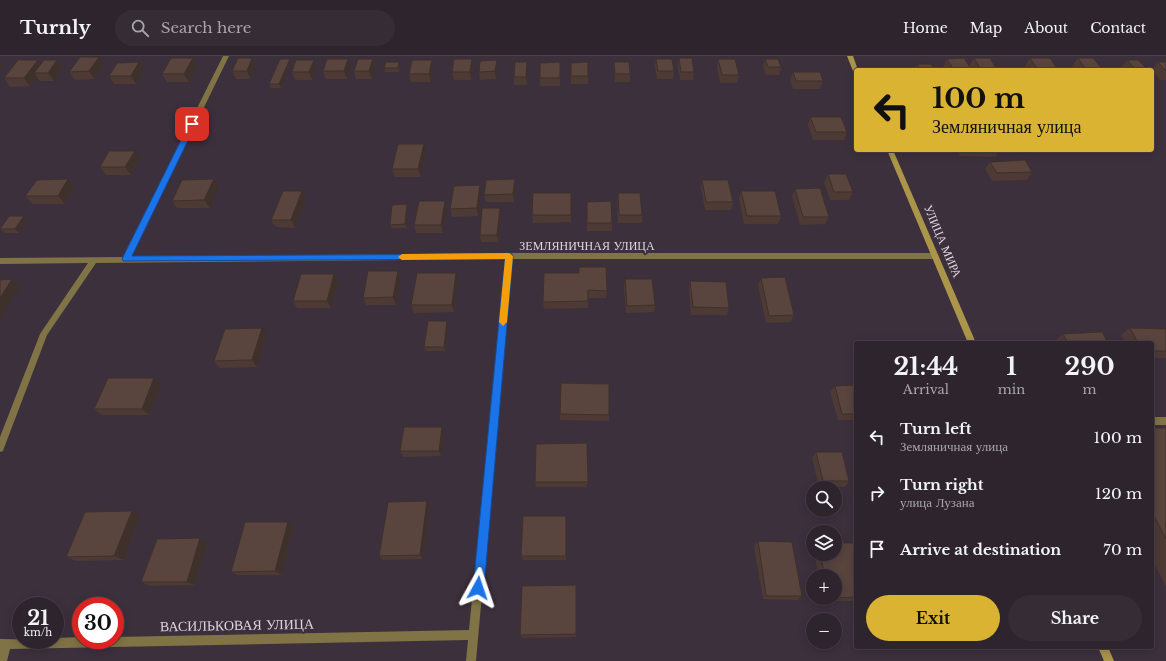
<!DOCTYPE html>
<html lang="en">
<head>
<meta charset="utf-8">
<style>
  :root { --surface:#2e242e; --page:#362c36; --text:#f1f3f6; --muted:#a7a4aa; --line:#49414a; --accent:#dab333 }
  body { margin:0; font-family:"Libre Baskerville",serif; background:var(--page); color:var(--text); height:100vh; display:flex; flex-direction:column; font-size:15px; white-space:nowrap }
  * { box-sizing:border-box; margin:0 }
  p { font-size:13px; color:var(--muted) }
  .icon { flex:none; width:22px; height:22px; fill:none; stroke:currentColor; stroke-width:2; stroke-linecap:round; stroke-linejoin:round }
  .map { position:relative; flex:1; overflow:hidden }
  .panel { position:absolute; left:854px; top:285px; width:300px; height:308px; display:flex; flex-direction:column; background:var(--surface); border-radius:4px; box-shadow:0 2px 10px #0003,0 0 0 1px var(--line) }
  .panel>* { flex:none }
  .banner { position:absolute; left:854px; top:12px; width:300px; height:84px; border-radius:4px; box-shadow:0 2px 10px #0003,0 0 0 1px var(--line); background:#dab333; color:#111; overflow:hidden }
  .buttons { position:absolute; left:806px; top:425px; display:grid; gap:8px }
  .buttons a { display:grid; place-items:center; width:36px; height:36px; border-radius:50%; background:var(--surface); box-shadow:0 2px 10px #0003,0 0 0 1px var(--line); font-size:20px }
  .speed { position:absolute; left:12px; top:541px; display:flex; gap:8px; font-size:20px; font-weight:700; text-align:center }
  .speed>* { display:grid; place-content:center; width:52px; height:52px; border-radius:50%; background:var(--surface); box-shadow:0 2px 10px #0003,0 0 0 1px var(--line); line-height:1 }
  .speed small { font-size:10px; font-weight:400 }
  .speed .limit { border:6px solid #d22; background:#fff; color:#111 }
  .pin { position:absolute; display:grid; place-items:center; width:34px; height:34px; color:#fff; margin:-17px; border-radius:8px; box-shadow:0 2px 6px #0006 }
  .me { position:absolute; width:44px; margin:-22px; rotate:5deg; stroke-linejoin:round; filter:drop-shadow(0 0 3px #0008) }
  .turn { display:flex; align-items:center; gap:14px; height:84px; padding:0 12px; font-size:18px }
  .turn .icon { width:52px; height:52px; stroke-width:2.5 }
  .turn b { display:block; font-size:28px; line-height:34px }
  .eta { display:flex; justify-content:space-evenly; align-items:center; height:68px; text-align:center }
  .eta b { font-size:24px; font-weight:700; line-height:28px }
  .primary-button { display:flex; gap:8px; margin-top:auto; padding:8px 12px }
  .primary-button a { flex:1; height:46px; border-radius:24px; background:var(--accent); color:#111; font-size:16px; font-weight:700; line-height:46px; text-align:center }
  .primary-button a+a { background:var(--page); color:var(--text) }
  ul { padding:0; list-style:none }
  li { display:flex; align-items:center; gap:12px; height:56px; padding:0 12px }
  li div { flex:1 }
  li b { display:block; font-size:15px }
  li em { font-style:normal }
  header { display:flex; align-items:center; gap:24px; box-sizing:border-box; height:56px; padding:0 20px; background:var(--surface); border-bottom:1px solid var(--line) }
  header strong { font-size:19px }
  nav { display:flex; gap:22px; margin-inline-start:auto; font-size:14px }
  .search { width:280px; height:36px; background:var(--page); display:flex; align-items:center; gap:10px; box-sizing:border-box; padding:0 14px; border-radius:22px; color:var(--muted); font-size:15px }
  .map>svg:first-child { display:block }
  .lines { fill:none; stroke-linecap:round; stroke-linejoin:round }
  .service { fill:#807345; fill-rule:evenodd }
  .minor { fill:#807345; fill-rule:evenodd }
  .secondary { fill:#aa9548; fill-rule:evenodd }
  .wall { fill:#4d3a35 }
  .shaded-wall { fill:#3e302b }
  .building { fill:#59443e; stroke:#3e302b }
  .route { fill:#1a73e8; stroke:#114b97 }
  .slow { fill:#f59e0b }
  .labels { text-anchor:middle; dominant-baseline:central; stroke-width:4; stroke-linejoin:round; paint-order:stroke }
  .street-label { font-size:12px; fill:#ded5de; stroke:#3d303d }
  .near-street-label { font-size:14px; fill:#ded5de; stroke:#3d303d }
</style>
</head>
<body>
<header>
<strong>Turnly</strong>
<div class="search"><svg class="icon" aria-label="search" viewBox="0 0 24 24"><circle cx="10" cy="10" r="6"/><path d="M15 15l6 6"/></svg>Search here</div>
<nav><a>Home</a><a>Map</a><a>About</a><a>Contact</a></nav>
</header>
<div class="map">
<svg width="1166" height="605" viewBox="0 0 1166 605">
  <rect width="100%" height="100%" fill="#3d303d"/>
  <g class="lines">
    <rect class="service" x="1152" y="361" width="14" height="8"/>
    <path class="minor" d="M223 0H229L131 201 509 197H935L939 200 935 203H512L476 605H466L468 584 10 593 7 605H0V583L55 584V582L81 581V584H115V581L469 574 505 203 96 207 47 279 4 392 3 395 0 396V381L40 278 88 207 0 208V202L123 201Z"/>
    <g class="secondary">
      <path d="M847 0H853L858 14H856V17L853 15Z"/>
      <path d="M887 94H893L976 287H968Z"/>
      <path d="M1098 591H1108L1114 605H1104Z"/>
    </g>
  </g>
  <g class="wall">
    <path d="M193 2 197 10 189 26H167L162 18Z"/>
    <path d="M252 2 256 10 250 23H236L232 15Z"/>
    <path d="M679 2 694 16 693 24H680L678 10Z"/>
    <path d="M974 2 997 14H945L943 11 947 3 969 10Z"/>
    <path d="M1030 2 1058 14H1028L1025 10Z"/>
    <path d="M1078 2 1103 14H1075L1072 10Z"/>
    <path d="M290 3 291 7 281 32H271L269 28Z"/>
    <path d="M472 3 473 11 471 24H454L452 16Z"/>
    <path d="M656 3 674 15 673 23H657L655 11Z"/>
    <path d="M718 3 739 19 737 27H720L717 11Z"/>
    <path d="M765 3 781 11 779 19H766L763 11Z"/>
    <path d="M57 4 63 12 54 25H40L37 21 30 30 10 31 4 22 41 8Z"/>
    <path d="M314 4 317 12 312 24H295L292 16Z"/>
    <path d="M497 4V12L496 23 480 24 479 16Z"/>
    <path d="M1127 4 1148 14H1123L1121 12Z"/>
    <path d="M139 6 144 14 136 28H114L109 20Z"/>
    <path d="M399 6 400 10 399 16H385L384 12Z"/>
    <path d="M560 6V30H540V22Z"/>
    <path d="M588 6V28H571V7Z"/>
    <path d="M614 6 630 18V26H615L614 14Z"/>
    <path d="M1158 6H1166V24H1160L1152 14Z"/>
    <path d="M917 8 934 14H916L915 12Z"/>
    <path d="M104 9 94 23 75 24 69 16Z"/>
    <path d="M351 11 347 23H326L323 15Z"/>
    <path d="M375 11 372 23H356L354 15Z"/>
    <path d="M433 12 431 26H411L409 18Z"/>
    <path d="M528 14 527 29H514V21Z"/>
    <path d="M793 16 823 25 820 33H793L790 24Z"/>
    <path d="M810 61 847 76 844 84H813L808 69Z"/>
    <path d="M957 94H1000L995 101 960 100Z"/>
    <path d="M135 95 140 103 131 119H106L100 111Z"/>
    <path d="M426 96 421 121H395L392 113Z"/>
    <path d="M990 106 1032 116 1027 124 992 125 985 113Z"/>
    <path d="M828 118 853 136 849 144H830L824 126Z"/>
    <path d="M68 123 75 131 65 148H33L25 140Z"/>
    <path d="M702 124 733 146 731 154H705L701 132Z"/>
    <path d="M480 129 481 137 478 160 452 161 450 153Z"/>
    <path d="M219 131 210 152H177L172 145Z"/>
    <path d="M515 131 514 146H486L484 139Z"/>
    <path d="M795 133 829 161 825 168 800 169 792 140Z"/>
    <path d="M302 135 306 143 295 172 276 171 271 164Z"/>
    <path d="M741 135 781 160 778 168H744L739 143Z"/>
    <path d="M571 137V166L533 167 532 159Z"/>
    <path d="M618 137 642 159V167H618L617 145Z"/>
    <path d="M445 145 447 153 443 177H416L414 169Z"/>
    <path d="M587 146 612 167V175H587Z"/>
    <path d="M407 148 408 152 407 172H392L390 169Z"/>
    <path d="M500 152 501 159 498 186H481L480 179Z"/>
    <path d="M24 160 28 164 19 177H5L0 173Z"/>
    <path d="M398 215 401 222 396 249H366L363 242Z"/>
    <path d="M544 217 607 235 606 242H588V252L544 253 543 246Z"/>
    <path d="M334 218 338 226 331 252H297L293 245Z"/>
    <path d="M761 222 794 259 791 266 766 267 758 229Z"/>
    <path d="M625 223 655 249 654 256 626 257 624 231Z"/>
    <path d="M458 224 454 256 414 257 411 249Z"/>
    <path d="M690 225 729 252 727 259H691L689 233Z"/>
    <path d="M447 265 448 268 445 295H426L424 291Z"/>
    <path d="M1130 272 1166 273V302H1152V287H1125L1121 279Z"/>
    <path d="M1063 278 1108 287H1056L1055 285Z"/>
    <path d="M267 279 257 311 220 312 214 305Z"/>
    <path d="M154 322 162 328 149 359H102L94 353Z"/>
    <path d="M856 329V364H838L830 336 835 330Z"/>
    <path d="M560 358 609 359V365L560 364Z"/>
    <path d="M1152 372H1166V531L1152 503Z"/>
    <path d="M444 376 441 400 403 401 400 395Z"/>
    <path d="M587 387V431H536L535 426Z"/>
    <path d="M816 396 849 425 845 431H819L812 402Z"/>
    <path d="M430 450 423 503 383 504 379 500Z"/>
    <path d="M132 455 140 460 124 504 76 505 66 501Z"/>
    <path d="M566 464V504H523L521 500Z"/>
    <path d="M293 471 282 519H238L231 516Z"/>
    <path d="M758 485 802 540 798 544 763 543 754 490Z"/>
    <path d="M208 487 195 529 150 530 141 526Z"/>
    <path d="M856 487V545H825L824 542H835V520H819L814 498H835Z"/>
    <path d="M576 529V581L522 582 520 579Z"/>
  </g>
  <g class="shaded-wall">
    <path d="M99 1 104 9 94 23 89 15Z"/>
    <path d="M193 2 197 10 189 26 184 18Z"/>
    <path d="M252 2 256 10 250 23 247 15Z"/>
    <path d="M290 3 291 7 281 32 279 28Z"/>
    <path d="M348 3 351 11 347 23 344 15Z"/>
    <path d="M373 3 375 11 372 23 369 15Z"/>
    <path d="M472 3 473 11 471 24 470 16Z"/>
    <path d="M38 4 44 12 34 17 37 21 30 30 24 22Z"/>
    <path d="M57 4 63 12 54 25 48 17Z"/>
    <path d="M314 4 317 12 312 24 309 16Z"/>
    <path d="M432 4 433 12 431 26 429 18Z"/>
    <path d="M497 4V12L496 23 495 15Z"/>
    <path d="M0 6 3 10 0 14Z"/>
    <path d="M139 6 144 14 136 28 131 20Z"/>
    <path d="M399 6 400 10 399 16 398 12Z"/>
    <path d="M527 6 528 14 527 29 526 21Z"/>
    <path d="M424 88 426 96 421 121 418 113Z"/>
    <path d="M135 95 140 103 131 119 125 111Z"/>
    <path d="M68 123 75 131 65 148 58 140Z"/>
    <path d="M214 123 219 131 210 152 204 144Z"/>
    <path d="M515 123V131L514 146 513 138Z"/>
    <path d="M480 129 481 137 478 160 477 152Z"/>
    <path d="M302 135 306 143 295 172 291 164Z"/>
    <path d="M445 145 447 153 443 177 441 169Z"/>
    <path d="M407 148 408 152 407 172 405 168Z"/>
    <path d="M500 152 501 159 498 186 497 179Z"/>
    <path d="M24 160 28 164 19 177 15 173Z"/>
    <path d="M398 215 401 222 396 249 393 241Z"/>
    <path d="M456 217 458 224 454 256 452 249Z"/>
    <path d="M334 218 338 226 331 252 327 245Z"/>
    <path d="M12 223 20 231 0 263V242Z"/>
    <path d="M447 265 448 268 445 295 444 291Z"/>
    <path d="M262 272 267 279 257 311 252 304Z"/>
    <path d="M154 322 162 328 149 359 142 353Z"/>
    <path d="M442 371 444 376 441 400 439 395Z"/>
    <path d="M427 445 430 450 423 503 420 499Z"/>
    <path d="M132 455 140 460 124 504 114 500Z"/>
    <path d="M288 466 293 471 282 519 275 515Z"/>
    <path d="M200 482 208 487 195 529 187 526Z"/>
  </g>
  <g class="building">
    <path d="M80 1H99L89 15 69 16Z"/>
    <path d="M171 2H193L184 18H162Z"/>
    <path d="M238 2H252L247 15H232Z"/>
    <path d="M679 2H692L694 16H681Z"/>
    <path d="M964 2 972 14H954L947 3Z"/>
    <path d="M974 2H990L997 14H981Z"/>
    <path d="M1030 2H1050L1058 14H1038Z"/>
    <path d="M1078 2H1093L1103 14H1086Z"/>
    <path d="M280 3H290L279 28H269Z"/>
    <path d="M327 3H348L344 15H323Z"/>
    <path d="M358 3H373L369 15H354Z"/>
    <path d="M454 3H472L470 16H452Z"/>
    <path d="M656 3H672L674 15H658Z"/>
    <path d="M718 3H735L739 19H722Z"/>
    <path d="M765 3H778L781 11H768Z"/>
    <path d="M18 4H38L24 22H4Z"/>
    <path d="M44 4H57L48 17H34Z"/>
    <path d="M296 4H314L309 16H292Z"/>
    <path d="M412 4H432L429 18H409Z"/>
    <path d="M497 4 495 15 479 16 480 5Z"/>
    <path d="M1127 4H1138L1148 14H1136Z"/>
    <path d="M139 6 131 20H109L117 7Z"/>
    <path d="M386 6H399L398 12H384Z"/>
    <path d="M515 6H527L526 21H514Z"/>
    <path d="M560 6V22H540V7Z"/>
    <path d="M588 6V20H571V7Z"/>
    <path d="M614 6H629L630 18H615Z"/>
    <path d="M1158 6H1166V15Z"/>
    <path d="M917 8H931L934 14H921Z"/>
    <path d="M793 16H820L823 25H796Z"/>
    <path d="M810 61H841L847 76H816Z"/>
    <path d="M398 88H424L418 113H392Z"/>
    <path d="M109 95H135L125 111H100Z"/>
    <path d="M1025 104 1032 116 997 117 990 106Z"/>
    <path d="M828 118H846L853 136H834Z"/>
    <path d="M68 123 58 140H25L37 124Z"/>
    <path d="M214 123 204 144 172 145 182 124Z"/>
    <path d="M515 123 513 138 484 139 486 124Z"/>
    <path d="M702 124H728L733 146H706Z"/>
    <path d="M480 129 477 152 450 153 454 130Z"/>
    <path d="M820 132 829 161H803L795 133Z"/>
    <path d="M283 135H302L291 164H271Z"/>
    <path d="M741 135H775L781 160H747Z"/>
    <path d="M533 137H571V159H532Z"/>
    <path d="M618 137H640L642 159H619Z"/>
    <path d="M419 145H445L441 169H414Z"/>
    <path d="M611 145 612 167H587V146Z"/>
    <path d="M407 148 405 168 390 169 392 149Z"/>
    <path d="M482 152H500L497 179H480Z"/>
    <path d="M9 160H24L15 173H0Z"/>
    <path d="M579 211H606L607 235 588 234V245L543 246 544 217H579Z"/>
    <path d="M368 215H398L393 241 363 242Z"/>
    <path d="M417 217H456L452 249H411Z"/>
    <path d="M301 218H334L327 245H293Z"/>
    <path d="M785 221 794 259 769 260 761 222Z"/>
    <path d="M12 223 0 242V224Z"/>
    <path d="M625 223H652L655 249 627 250Z"/>
    <path d="M690 225 726 226 729 252 693 251Z"/>
    <path d="M428 265H447L444 291H424Z"/>
    <path d="M262 272 252 304 214 305 225 273Z"/>
    <path d="M1130 272 1166 273V295H1152V287H1138Z"/>
    <path d="M1102 276 1108 287H1068L1063 278Z"/>
    <path d="M108 322H154L142 353H94Z"/>
    <path d="M561 327 609 328V359L560 358Z"/>
    <path d="M856 329V358H842L835 330Z"/>
    <path d="M404 371H442L439 395H400Z"/>
    <path d="M1152 372H1166V483L1152 456Z"/>
    <path d="M587 387 588 426H535L536 388Z"/>
    <path d="M816 396H842L849 425H823Z"/>
    <path d="M427 445 420 499 379 500 388 446Z"/>
    <path d="M132 455 114 500 66 501 85 456Z"/>
    <path d="M523 460H566V500H521Z"/>
    <path d="M245 466H288L275 515 231 516Z"/>
    <path d="M200 482 187 526H141L157 483Z"/>
    <path d="M758 485 792 486 802 540H766Z"/>
    <path d="M835 487H856V541L835 542V520H825L820 498H835Z"/>
    <path d="M576 529V578L520 579 522 530Z"/>
  </g>
  <path class="route" d="M190 66H192L196 68 132 200 512 198 513 200 484 532 482 535 478 537 474 535 473 532 505 203 123 205 122 203Z"/>
  <path class="slow" d="M509 197 513 200 507 266 503 270 499 266 505 203 402 204 398 201 402 198Z"/>
  <g class="labels">
    <g class="street-label">
      <text transform="translate(943 185) rotate(67)">УЛИЦА МИРА</text>
      <text x="587" y="189">ЗЕМЛЯНИЧНАЯ УЛИЦА</text>
    </g>
    <g class="near-street-label">
      <text transform="translate(237 569) rotate(-1)">ВАСИЛЬКОВАЯ УЛИЦА</text>
    </g>
  </g>
</svg>
<div class="buttons">
<a><svg class="icon" aria-label="search" viewBox="0 0 24 24"><circle cx="10" cy="10" r="6"/><path d="M15 15l6 6"/></svg></a>
<a><svg class="icon" aria-label="layers" viewBox="0 0 24 24"><path d="M12 4l9 5-9 5-9-5zM3 14l9 5 9-5"/></svg></a>
<a>+</a>
<a>−</a>
</div>
<div class="speed"><div>21<small>km/h</small></div><div class="limit">30</div></div>
<div class="pin" style="left:192px;top:68px;background:#d93025"><svg class="icon" aria-label="arrive" viewBox="0 0 24 24"><path d="M6 21V4h12l-3 4 3 4H6"/></svg></div>
<svg class="me" style="left:478px;top:532px" viewBox="-20 -20 40 40"><path d="M0-17L14 15 0 8-14 15z" fill="#1a73e8" stroke="#fff" stroke-width="4"/></svg>
<div class="banner">
<div class="turn"><svg class="icon" aria-label="left" viewBox="0 0 24 24"><path d="M17 20v-9H6M10 6l-5 5 5 5"/></svg><div><b>100 m</b>Земляничная улица</div></div>
</div>
<section class="panel">
<div class="eta">
<div><b>21:44</b><p>Arrival</p></div>
<div><b>1</b><p>min</p></div>
<div><b>290</b><p>m</p></div>
</div>
<ul>
<li><svg class="icon" aria-label="left" viewBox="0 0 24 24"><path d="M17 20v-9H6M10 6l-5 5 5 5"/></svg><div><b>Turn left</b><p>Земляничная улица</p></div><em>100 m</em></li>
<li><svg class="icon" aria-label="right" viewBox="0 0 24 24"><path d="M7 20v-9h11M14 6l5 5-5 5"/></svg><div><b>Turn right</b><p>улица Лузана</p></div><em>120 m</em></li>
<li><svg class="icon" aria-label="arrive" viewBox="0 0 24 24"><path d="M6 21V4h12l-3 4 3 4H6"/></svg><div><b>Arrive at destination</b></div><em>70 m</em></li>
</ul>
<div class="primary-button"><a>Exit</a><a>Share</a></div>
</section>
</div>
</body>
</html>
